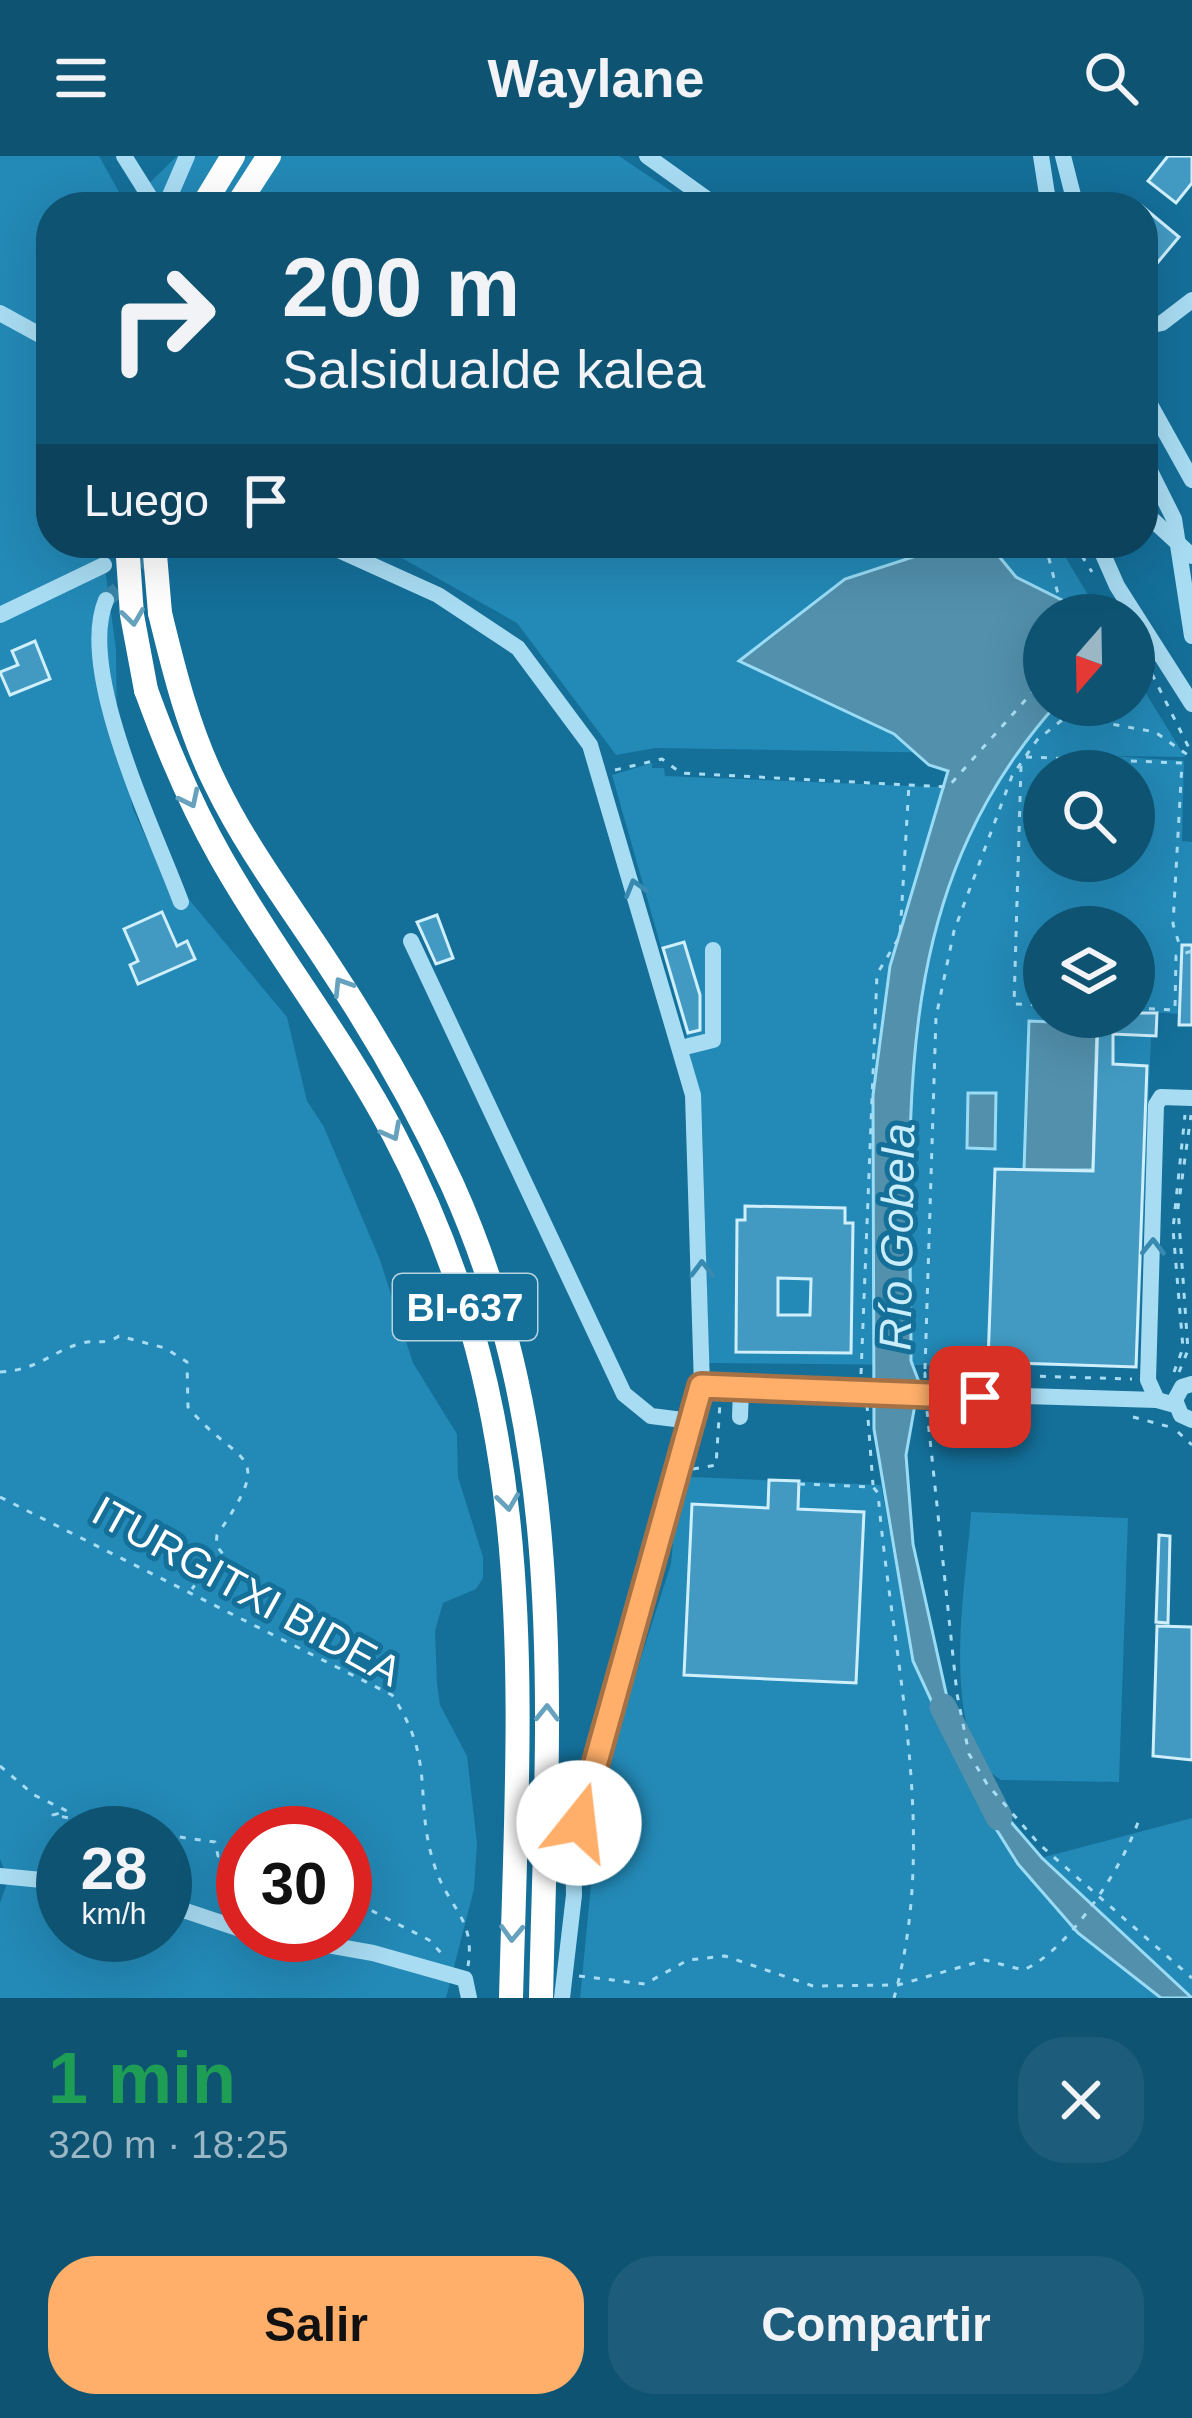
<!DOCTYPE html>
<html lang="es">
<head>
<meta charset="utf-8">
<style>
  :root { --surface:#0f5373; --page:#1d5d7b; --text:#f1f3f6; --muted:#9bb6c4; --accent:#ffaf6a }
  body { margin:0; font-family:Arial,sans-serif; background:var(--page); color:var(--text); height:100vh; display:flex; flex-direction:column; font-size:45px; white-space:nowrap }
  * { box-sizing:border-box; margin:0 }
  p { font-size:39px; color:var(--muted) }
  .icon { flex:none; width:66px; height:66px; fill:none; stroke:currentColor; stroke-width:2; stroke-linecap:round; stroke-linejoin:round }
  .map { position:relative; height:1842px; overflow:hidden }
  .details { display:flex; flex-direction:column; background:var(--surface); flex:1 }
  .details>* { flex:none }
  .hud { position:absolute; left:36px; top:36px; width:1122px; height:366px; border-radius:48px; box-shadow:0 12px 48px #0002; background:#0f5373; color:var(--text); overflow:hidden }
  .needle { width:78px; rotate:200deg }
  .buttons { position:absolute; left:1023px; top:438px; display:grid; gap:24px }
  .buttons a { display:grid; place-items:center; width:132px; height:132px; border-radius:50%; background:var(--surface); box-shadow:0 12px 48px #0002; font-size:60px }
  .speed { position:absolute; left:36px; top:1650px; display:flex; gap:24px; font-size:60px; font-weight:700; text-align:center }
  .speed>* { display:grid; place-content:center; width:156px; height:156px; border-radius:50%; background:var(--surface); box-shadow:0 12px 48px #0002; line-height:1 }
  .speed small { font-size:30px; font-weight:400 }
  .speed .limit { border:18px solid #d22; background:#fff; color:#111 }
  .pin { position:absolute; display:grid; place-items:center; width:102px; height:102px; color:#fff; margin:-51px; border-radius:24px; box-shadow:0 6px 18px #0006 }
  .me { position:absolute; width:132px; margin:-66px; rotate:16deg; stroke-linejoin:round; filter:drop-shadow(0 0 9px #0008) }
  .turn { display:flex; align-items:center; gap:42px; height:252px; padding:0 48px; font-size:54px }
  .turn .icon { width:156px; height:156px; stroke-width:2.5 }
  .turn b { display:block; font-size:84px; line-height:102px }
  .then { display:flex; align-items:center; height:114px; padding:0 48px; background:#0003; gap:24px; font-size:45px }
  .round { display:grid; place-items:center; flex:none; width:126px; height:126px; border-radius:48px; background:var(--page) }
  .summary { display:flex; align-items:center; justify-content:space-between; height:204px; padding:0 48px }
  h1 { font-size:72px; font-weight:700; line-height:90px; color:#1e9e55 }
  .action { display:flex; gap:24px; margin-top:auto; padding:24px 48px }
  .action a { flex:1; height:138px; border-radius:48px; background:var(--accent); color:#111; font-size:48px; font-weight:700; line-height:138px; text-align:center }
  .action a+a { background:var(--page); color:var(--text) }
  header { display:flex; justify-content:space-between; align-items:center; height:156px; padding:0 48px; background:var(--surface); font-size:54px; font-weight:700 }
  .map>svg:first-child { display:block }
  .green { fill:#2389b6; fill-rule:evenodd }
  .water { fill:#5290ac; stroke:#9adbf5; stroke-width:3 }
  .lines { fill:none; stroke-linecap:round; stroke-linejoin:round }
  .river { stroke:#5290ac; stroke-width:27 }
  .building { fill:#429ac2; stroke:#d0effd; stroke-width:3; fill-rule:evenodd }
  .minor-tunnel { stroke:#3785a8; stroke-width:16; stroke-dasharray:16 8; stroke-linecap:butt }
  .path { stroke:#a8dcf3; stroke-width:3; stroke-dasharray:6 9; stroke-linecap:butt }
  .minor { stroke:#a8dcf3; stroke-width:16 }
  .highway { stroke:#fff; stroke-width:24 }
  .minor-bridge { stroke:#a8dcf3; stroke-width:16 }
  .highway-bridge { stroke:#fff; stroke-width:24 }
  .oneway { stroke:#66a1bd }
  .oneway2 { stroke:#398ab0 }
  .route-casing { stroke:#a67245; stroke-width:30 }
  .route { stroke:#ffaf6a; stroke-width:21 }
  .labels { text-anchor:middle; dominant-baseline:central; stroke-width:10; stroke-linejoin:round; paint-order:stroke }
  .shield { fill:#146f99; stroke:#b8d4e0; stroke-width:3 }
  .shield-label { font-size:39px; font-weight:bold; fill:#fff }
  .street-label { font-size:42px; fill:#fff; stroke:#146f99 }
  .water-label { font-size:45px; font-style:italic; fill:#caedfb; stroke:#146f99 }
</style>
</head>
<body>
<header><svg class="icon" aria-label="menu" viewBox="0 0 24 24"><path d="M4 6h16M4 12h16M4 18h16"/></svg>Waylane<svg class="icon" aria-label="search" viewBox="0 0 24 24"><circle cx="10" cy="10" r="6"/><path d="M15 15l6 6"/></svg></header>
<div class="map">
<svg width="1192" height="1842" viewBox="0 0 1192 1842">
  <rect width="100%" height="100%" fill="#146f99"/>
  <g class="green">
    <path d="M0 0H99L119 36 132 44 177 0H619L695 51H51V387L102 390 116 493 117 574 133 653 156 704 287 861 307 945 324 971 380 1104 413 1207 457 1278 458 1321 483 1401V1422L476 1433 443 1447 435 1475 437 1527 440 1549 467 1600 477 1687 474 1733 446 1842H0V1747L8 1724 0 1703ZM63 1677H165V1779H63ZM243 1677H345V1779H243Z"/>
    <path d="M375 387H1057L1100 459H1044V549H1134V518L1185 601 1112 600 1184 605 1182 685 1192 686V801L1180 858 1152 856 1138 1211 709 1207 702 968 686 879 612 619 652 607V612H664L665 620 936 631 1011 598 656 592 616 599 517 467ZM1044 615H1134V705H1044ZM1044 771H1134V861H1044Z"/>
    <path d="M690 1321 881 1329 913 1506 975 1639 1018 1708 1192 1662V1842H580L601 1627 671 1408 678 1332Z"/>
    <path d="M971 1356 1128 1362 1119 1626 1001 1624C936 1584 967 1423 971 1356Z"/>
  </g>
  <g class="water">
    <path d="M956 387H988L1016 421 1092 459H1044V549H1056C884 742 911 966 911 1205L919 1226 906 1299 913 1388 962 1609 1042 1702 1192 1842H1161L1078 1777 1018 1708 975 1639 913 1505 874 1273 873 939 890 810 948 615 929 609 894 578 739 505 845 423Z"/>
    <path d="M1029 865 1097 868 1093 1014H1024Z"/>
    <path d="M968 937H996L995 993 967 992Z"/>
  </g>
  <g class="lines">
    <path class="river" d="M943 1551 999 1661"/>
  </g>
  <g class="building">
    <path d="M1168 0H1192V27L1176 47 1148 25Z"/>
    <path d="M1143 51 1179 81 1158 106 1143 93Z"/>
    <path d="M35 485 50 523 10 539 0 516 18 509 12 495Z"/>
    <path d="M162 756 177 790 187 785 195 803 138 828 130 809 138 805 124 773Z"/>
    <path d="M437 759 453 802 436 808 417 766Z"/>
    <path d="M684 786 700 839V874L688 877 663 792Z"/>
    <path d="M1182 789H1192V869H1179Z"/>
    <path d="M1134 857H1157L1156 880 1113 878V908L1147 910 1136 1211 988 1206 995 1013 1093 1015 1098 861H1134Z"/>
    <path d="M745 1050 845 1052V1067H853L851 1197 736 1196 737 1064H745ZM778 1122 811 1123 810 1159H778Z"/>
    <path d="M769 1324 799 1325 798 1353 864 1356 856 1527 684 1519 692 1348 768 1352Z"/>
    <path d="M1159 1379 1170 1380 1168 1467 1156 1466Z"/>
    <path d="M1157 1470 1192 1471V1604L1153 1600Z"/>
  </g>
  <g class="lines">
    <path class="minor-tunnel" d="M106 444 171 387"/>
    <g class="path">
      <path d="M1045 387 1060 446 1055 459"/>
      <path d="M1074 387 1092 416"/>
      <path d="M1152 518 1192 598"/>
      <path d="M1026 601 1182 607 1173 768 1181 794"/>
      <path d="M1021 610 1014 848 1044 849"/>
      <path d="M615 614 662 603 681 617 948 631 1037 531 1044 498"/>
      <path d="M1134 852 1175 854 1176 800 1192 795"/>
      <path d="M925 1213 936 861 954 775 1012 620 1037 584 1067 560 1155 576 1192 602"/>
      <path d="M0 1216C39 1214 52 1195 82 1187 97 1183 104 1190 119 1180L165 1192 187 1206 188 1251C238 1312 278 1291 217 1379L216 1389 226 1402 217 1417 206 1414 192 1433"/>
      <path d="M1174 1216 1183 1192 1173 1073 1185 959"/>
      <path d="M1179 1216 1188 1194 1178 1052 1191 959"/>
      <path d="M861 1218 877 818 900 780 909 628"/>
      <path d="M925 1222V1217L1132 1223"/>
      <path d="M867 1249 873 1329"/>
      <path d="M927 1255 957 1538 969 1598 987 1628 1039 1688 1192 1822"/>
      <path d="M1133 1261 1170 1271"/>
      <path d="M1178 1276 1192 1289"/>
      <path d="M693 1313 716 1309 720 1247"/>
      <path d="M799 1328 873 1331 878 1337C892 1502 940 1679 894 1842"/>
      <path d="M0 1341 392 1539C437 1606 413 1642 434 1708 447 1752 476 1761 468 1810"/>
      <path d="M0 1610 34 1639 67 1655 53 1659 151 1677"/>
      <path d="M165 1679 215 1686 218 1700 243 1703"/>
      <path d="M345 1741 429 1784 443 1799"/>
      <path d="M579 1820 645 1828 688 1804 725 1800 813 1830 898 1829 985 1804 1023 1814C1068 1796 1125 1708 1139 1663"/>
    </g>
    <g class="minor">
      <path d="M124 0 156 51"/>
      <path d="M647 0 718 51"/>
      <path d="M1041 0 1049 51"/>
      <path d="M1063 0 1076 51"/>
      <path d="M165 51 187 0"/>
      <path d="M0 157 51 185"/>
      <path d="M1143 171 1162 167 1192 144"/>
      <path d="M1143 236 1192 324"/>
      <path d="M1143 301 1174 363 1192 480"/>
      <path d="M323 387 438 439 518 492 590 589 693 939 702 1230 573 1693 574 1739 562 1842"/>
      <path d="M1098 387 1117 430 1192 548"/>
      <path d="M106 444C76 515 154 673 181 746"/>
      <path d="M0 459 104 409"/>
      <path d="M411 785 624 1238 651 1260 691 1265"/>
      <path d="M681 892 713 884V794"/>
      <path d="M1192 1228 1182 1231 1175 1244 1181 1259 1192 1264"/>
      <path d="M702 1230 1157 1244 1175 1249"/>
      <path d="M1157 1244 1148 1224 1156 949 1161 941 1192 942"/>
      <path d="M740 1261 741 1234"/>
      <path d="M980 1271V1241"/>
      <path d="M0 1720 63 1726"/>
      <path d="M165 1748 243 1774"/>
      <path d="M271 1779 373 1797 465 1823 469 1842"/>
    </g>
    <g class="highway">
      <path d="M202 51 233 0"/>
      <path d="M236 51 269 0"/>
      <path d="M160 457C174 515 189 575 216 629 248 695 293 753 332 814 377 882 418 954 452 1028 571 1292 547 1561 541 1842"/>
      <path d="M146 534C167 592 190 647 220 700 274 796 343 882 394 979 544 1265 519 1532 511 1842"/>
    </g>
    <path class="minor-bridge" d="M1143 355 1192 400"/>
    <g class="highway-bridge">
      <path d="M127 387 132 459 146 534"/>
      <path d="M154 387 160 457"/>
    </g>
  </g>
  <defs><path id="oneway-chevron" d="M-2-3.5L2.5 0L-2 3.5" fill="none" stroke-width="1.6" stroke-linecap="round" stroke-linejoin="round" transform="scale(3)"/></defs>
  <g class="oneway">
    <use href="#oneway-chevron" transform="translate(133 461) rotate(82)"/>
    <use href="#oneway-chevron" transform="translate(190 643) rotate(64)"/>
    <use href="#oneway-chevron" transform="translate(342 830) rotate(-122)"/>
    <use href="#oneway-chevron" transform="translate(392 976) rotate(62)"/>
    <use href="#oneway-chevron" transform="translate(508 1346) rotate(82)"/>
    <use href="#oneway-chevron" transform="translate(547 1557) rotate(-89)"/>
    <use href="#oneway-chevron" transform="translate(512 1777) rotate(92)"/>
  </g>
  <g class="oneway2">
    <use href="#oneway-chevron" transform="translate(635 732) rotate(-106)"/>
    <use href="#oneway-chevron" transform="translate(1153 1091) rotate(-89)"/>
    <use href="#oneway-chevron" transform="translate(702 1113) rotate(-91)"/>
  </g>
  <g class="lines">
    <g class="route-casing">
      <path id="route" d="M579 1667 701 1230 980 1241"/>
    </g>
    <use href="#route" class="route"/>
  </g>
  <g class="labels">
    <rect class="shield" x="393" y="1118" width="144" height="66" rx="9"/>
    <g class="shield-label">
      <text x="465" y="1151">BI-637</text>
    </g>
    <g class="street-label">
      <text transform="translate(247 1435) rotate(29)">ITURGITXI BIDEA</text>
    </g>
    <g class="water-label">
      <text transform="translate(897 1081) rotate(-89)">Río Gobela</text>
    </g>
  </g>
</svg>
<div class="buttons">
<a><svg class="needle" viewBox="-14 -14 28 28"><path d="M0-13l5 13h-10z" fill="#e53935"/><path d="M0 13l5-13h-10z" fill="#9bb6c4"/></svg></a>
<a><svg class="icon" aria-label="search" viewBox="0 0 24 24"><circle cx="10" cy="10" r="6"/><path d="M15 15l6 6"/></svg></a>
<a><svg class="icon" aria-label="layers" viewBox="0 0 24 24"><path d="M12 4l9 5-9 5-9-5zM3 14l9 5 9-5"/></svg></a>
</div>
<div class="speed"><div>28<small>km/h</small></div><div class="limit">30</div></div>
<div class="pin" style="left:980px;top:1241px;background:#d93025"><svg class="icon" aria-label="arrive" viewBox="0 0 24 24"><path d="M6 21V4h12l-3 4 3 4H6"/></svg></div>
<svg class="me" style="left:579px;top:1667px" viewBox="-20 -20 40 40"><circle r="19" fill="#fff"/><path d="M0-13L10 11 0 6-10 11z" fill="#ffaf6a"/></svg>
<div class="hud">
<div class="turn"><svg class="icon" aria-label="right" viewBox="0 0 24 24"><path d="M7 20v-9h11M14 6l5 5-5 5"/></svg><div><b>200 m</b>Salsidualde kalea</div></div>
<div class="then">Luego<svg class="icon" aria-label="arrive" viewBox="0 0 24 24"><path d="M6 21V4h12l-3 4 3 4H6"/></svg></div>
</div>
</div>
<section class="details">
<div class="summary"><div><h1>1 min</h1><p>320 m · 18:25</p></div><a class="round"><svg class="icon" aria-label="close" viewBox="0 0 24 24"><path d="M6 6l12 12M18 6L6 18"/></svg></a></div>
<div class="action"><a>Salir</a><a>Compartir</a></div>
</section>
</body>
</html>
